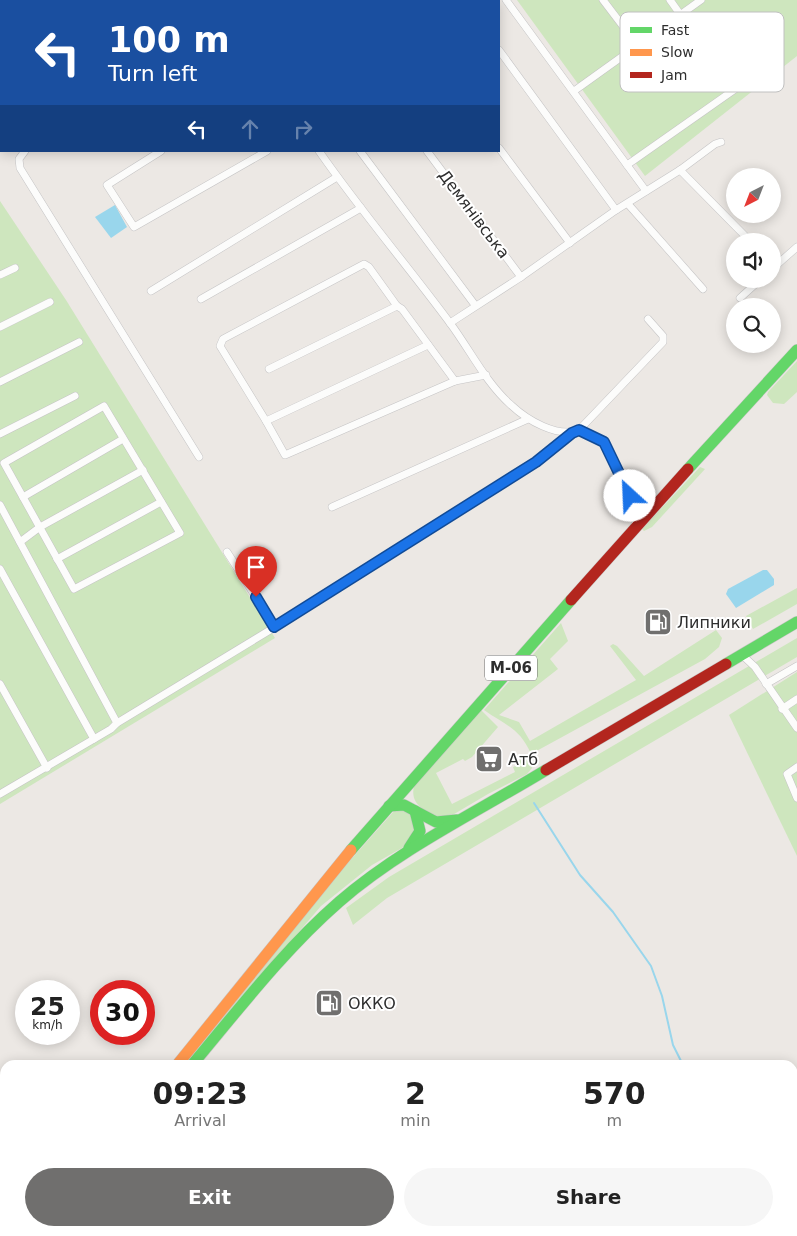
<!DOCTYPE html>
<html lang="en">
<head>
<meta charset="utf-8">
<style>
  :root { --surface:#fff; --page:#f6f6f6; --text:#222; --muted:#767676; --accent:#706f6e }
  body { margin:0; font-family:"DejaVu Sans",sans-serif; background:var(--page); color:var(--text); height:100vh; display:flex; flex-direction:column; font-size:19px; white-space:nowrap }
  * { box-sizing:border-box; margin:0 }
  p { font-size:16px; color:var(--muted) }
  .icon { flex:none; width:28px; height:28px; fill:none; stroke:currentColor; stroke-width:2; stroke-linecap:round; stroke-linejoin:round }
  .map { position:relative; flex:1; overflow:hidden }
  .details { position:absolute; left:0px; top:1060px; width:798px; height:176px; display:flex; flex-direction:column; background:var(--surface); border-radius:15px 15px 0 0; box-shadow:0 2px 12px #0003 }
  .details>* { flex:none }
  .hud { position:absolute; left:0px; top:0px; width:500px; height:152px; box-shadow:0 2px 12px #0003; background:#1a4fa0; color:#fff; overflow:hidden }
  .needle { width:32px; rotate:222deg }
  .controls { position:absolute; left:726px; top:168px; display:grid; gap:10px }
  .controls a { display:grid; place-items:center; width:55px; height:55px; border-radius:50%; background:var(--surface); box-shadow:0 2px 12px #0003; font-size:25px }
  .speed { position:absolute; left:15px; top:980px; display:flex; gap:10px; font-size:25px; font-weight:700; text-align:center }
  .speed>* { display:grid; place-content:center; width:65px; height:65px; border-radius:50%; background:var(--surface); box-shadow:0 2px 12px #0003; line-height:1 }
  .speed small { font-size:12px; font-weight:400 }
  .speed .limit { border:8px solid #d22; background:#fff; color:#111 }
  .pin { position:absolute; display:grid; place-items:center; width:42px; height:42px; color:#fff; margin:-51px -21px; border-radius:50% 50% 50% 0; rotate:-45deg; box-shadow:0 0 5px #0007 }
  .pin .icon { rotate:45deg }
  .me { position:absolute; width:55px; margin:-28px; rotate:335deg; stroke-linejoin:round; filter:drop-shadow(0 0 4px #0008) }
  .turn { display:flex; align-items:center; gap:18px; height:105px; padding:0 25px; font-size:22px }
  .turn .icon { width:65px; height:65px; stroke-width:2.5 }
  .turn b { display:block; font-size:35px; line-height:42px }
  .lanes { display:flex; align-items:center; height:48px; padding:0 25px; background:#0003; justify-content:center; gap:25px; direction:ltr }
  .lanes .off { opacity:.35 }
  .eta { display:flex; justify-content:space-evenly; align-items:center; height:85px; text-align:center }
  .eta b { font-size:30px; font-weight:800; line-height:35px }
  .button { display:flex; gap:10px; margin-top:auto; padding:10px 25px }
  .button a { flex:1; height:58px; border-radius:30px; background:var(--accent); color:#fff; font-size:20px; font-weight:800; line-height:58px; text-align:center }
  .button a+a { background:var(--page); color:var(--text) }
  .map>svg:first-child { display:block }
  .green { fill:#cee6be }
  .water { fill:#99d6ec }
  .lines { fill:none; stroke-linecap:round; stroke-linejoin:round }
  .stream { stroke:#99d6ec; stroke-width:2 }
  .street-casing { stroke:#c5c4c5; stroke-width:8 }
  .fast-casing { stroke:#c6c5c4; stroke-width:12 }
  .slow-casing { stroke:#c6c5c4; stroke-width:12 }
  .jam-casing { stroke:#c6c5c4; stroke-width:12 }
  .street { stroke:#fcfcfb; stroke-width:7 }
  .fast { stroke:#63d668; stroke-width:11 }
  .slow { stroke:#ff974d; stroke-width:11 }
  .jam { stroke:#b3261e; stroke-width:11 }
  .route-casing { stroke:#114b97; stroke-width:12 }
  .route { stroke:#1a73e8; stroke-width:9 }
  .labels { text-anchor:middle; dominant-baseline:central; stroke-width:4; stroke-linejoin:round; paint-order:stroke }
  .shield { fill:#fff; stroke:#6d6d6d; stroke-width:1 }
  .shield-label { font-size:15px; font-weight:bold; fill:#2e2e2e }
  .street-label { font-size:16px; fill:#2e2e2e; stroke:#fff }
  .poi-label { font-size:16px; fill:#2e2e2e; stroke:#fff; text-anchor:start }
  .key { fill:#fff; stroke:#c0c0c0; stroke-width:1 }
  .key-label { font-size:14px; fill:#2e2e2e }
</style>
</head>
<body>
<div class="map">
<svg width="797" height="1236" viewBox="0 0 797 1236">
  <rect width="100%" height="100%" fill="#ece8e4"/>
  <g class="green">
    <path d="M517 0H797V56L645 176Z"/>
    <path d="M0 201 66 300 275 638 0 804Z"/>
    <path d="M797 361V392L784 404 773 403 767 395 768 392Z"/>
    <path d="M700 467 705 469 652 527 644 531 642 529Z"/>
    <path d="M797 588V604L753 629 746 616Z"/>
    <path d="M561 623 568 641 550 659 558 669 499 715 519 722 530 741 636 680 610 646 613 644 617 646 644 676 716 630 722 638 719 647 705 659 531 754C520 728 505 725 484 710Z"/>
    <path d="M797 638V657L387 898 353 925 346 908 389 877Z"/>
    <path d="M797 672V856L729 715Z"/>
    <path d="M480 709 498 727 472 757 465 761 463 759 436 773 452 804 515 772 513 767 518 765 516 762 523 759 529 761 532 768 527 774 488 794 444 820C429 812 409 807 414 786Z"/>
    <path d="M395 810H406L417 823 409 844 372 865 321 906 185 1065H180L314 901Z"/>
  </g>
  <g class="water">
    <path d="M115 205 127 227 111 238 95 217Z"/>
    <path d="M763 570H767L774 579V585L736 608 726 594 728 589Z"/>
  </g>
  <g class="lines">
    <g class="stream">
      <path d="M534 803 580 875 613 912 651 966 662 996 673 1045 683 1065"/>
      <path d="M744 1231 748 1236"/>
    </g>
    <g class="street-casing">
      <g id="street">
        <path d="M106 0 107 1"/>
        <path d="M402 0 403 1"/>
        <path d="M462 0 463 1"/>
        <path d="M506 0 646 191"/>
        <path d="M603 0 638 46"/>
        <path d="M670 0 680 14"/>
        <path d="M237 1 239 0"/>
        <path d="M499 50 616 210"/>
        <path d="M574 91 701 0"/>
        <path d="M0 134 1 133"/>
        <path d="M499 148 570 243"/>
        <path d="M25 151 19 159 20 168 199 457"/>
        <path d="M161 151 107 185 134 227 267 151"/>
        <path d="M319 151C360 210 407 265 450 323 470 350 486 383 511 405 527 420 557 438 579 430L604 442 635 508V524"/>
        <path d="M360 151 475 305"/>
        <path d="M427 151 521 277"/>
        <path d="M627 165 778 59"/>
        <path d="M680 170 750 241"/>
        <path d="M628 204 703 289"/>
        <path d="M772 269 797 247"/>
        <path d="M0 275 15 268"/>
        <path d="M151 291 337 177"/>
        <path d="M740 298 761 279"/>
        <path d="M201 299 361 208"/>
        <path d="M397 306 369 267 364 264 223 339 220 346 266 421 285 455 455 381 486 375"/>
        <path d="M450 323 521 277 616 210 680 170 715 144 721 142"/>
        <path d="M0 327 50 302"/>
        <path d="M269 369 397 306 402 309 455 381"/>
        <path d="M0 382 79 342"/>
        <path d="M104 406 180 533 74 589 4 463Z"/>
        <path d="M266 421 428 345"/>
        <path d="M579 430 663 342V336L648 319"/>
        <path d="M0 434 75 396"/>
        <path d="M23 497 123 439"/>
        <path d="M0 505 117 723"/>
        <path d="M332 507 528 419"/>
        <path d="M20 542 40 527 143 470"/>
        <path d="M227 552 275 627"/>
        <path d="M57 559 161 502"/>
        <path d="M0 569 94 739"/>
        <path d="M741 654 755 667 797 728"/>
        <path d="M0 684 47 768"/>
        <path d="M766 684 797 666"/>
        <path d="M782 709 797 699"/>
        <path d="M797 767 787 774 797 798"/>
        <path d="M0 794 111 729 117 723 275 627 536 462 572 433"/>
        <path d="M792 1203H797"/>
        <path d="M144 1231 149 1236"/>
        <path d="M571 1231 575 1236"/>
        <path d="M688 1236 695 1231"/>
      </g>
    </g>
    <g class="fast-casing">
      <g id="fast">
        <path d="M688 469 797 350"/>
        <path d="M726 664 797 622"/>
        <path d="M389 806 404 805 436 822 457 820"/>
        <path d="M409 848 420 831 415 811"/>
        <path d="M351 850 571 600"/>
        <path d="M192 1065C239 1009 284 950 339 902 400 849 477 812 546 770"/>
        <path d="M42 1236 46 1231"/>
      </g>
    </g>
    <g class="slow-casing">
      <g id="slow">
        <path d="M177 1065 351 850"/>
        <path d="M27 1236 32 1231"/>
      </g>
    </g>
    <g class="jam-casing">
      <g id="jam">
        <path d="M571 600 688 469"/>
        <path d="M546 770 726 664"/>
      </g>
    </g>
    <use href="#street" class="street"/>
    <use href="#fast" class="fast"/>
    <use href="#slow" class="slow"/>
    <use href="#jam" class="jam"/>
  </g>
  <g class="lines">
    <g class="route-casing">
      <path id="route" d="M256 597 274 627 536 462 572 433 579 430 604 442 630 496"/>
    </g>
    <use href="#route" class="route"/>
  </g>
  <defs>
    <g id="fuel-square" transform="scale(1.4375)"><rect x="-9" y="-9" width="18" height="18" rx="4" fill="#706f6e" stroke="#fff"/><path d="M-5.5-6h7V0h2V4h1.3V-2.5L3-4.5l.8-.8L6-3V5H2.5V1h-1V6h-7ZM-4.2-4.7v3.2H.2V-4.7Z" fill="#fff"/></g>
    <g id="supermarket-square" transform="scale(1.4375)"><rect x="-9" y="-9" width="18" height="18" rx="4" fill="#706f6e" stroke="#fff"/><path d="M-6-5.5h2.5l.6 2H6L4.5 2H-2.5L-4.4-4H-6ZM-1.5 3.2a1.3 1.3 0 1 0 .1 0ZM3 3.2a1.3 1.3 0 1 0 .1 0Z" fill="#fff"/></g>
  </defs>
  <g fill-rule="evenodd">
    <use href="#fuel-square" x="658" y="622"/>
    <use href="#supermarket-square" x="489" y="759"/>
    <use href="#fuel-square" x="329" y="1003"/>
  </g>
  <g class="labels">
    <rect class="shield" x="485" y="655.5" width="52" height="25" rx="4"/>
    <g class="shield-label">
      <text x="511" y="668">М-06</text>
    </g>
    <g class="street-label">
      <text transform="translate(474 214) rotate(53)">Демянівська</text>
    </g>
    <g class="poi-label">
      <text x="677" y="622">Липники</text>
      <text x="508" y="759">Атб</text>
      <text x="348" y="1003">ОККО</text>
    </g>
  </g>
  <rect x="620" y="12" width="164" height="80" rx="8" class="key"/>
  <rect x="630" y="27" width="22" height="6" fill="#63d668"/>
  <rect x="630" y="49" width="22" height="7" fill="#ff974d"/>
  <rect x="630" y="72" width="22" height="6" fill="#b3261e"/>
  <g class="key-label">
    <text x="661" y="35">Fast</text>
    <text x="661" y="57">Slow</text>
    <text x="661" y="80">Jam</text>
  </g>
</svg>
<div class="controls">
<a><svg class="needle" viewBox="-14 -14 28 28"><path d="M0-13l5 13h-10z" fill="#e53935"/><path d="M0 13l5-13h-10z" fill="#767676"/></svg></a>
<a><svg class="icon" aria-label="sound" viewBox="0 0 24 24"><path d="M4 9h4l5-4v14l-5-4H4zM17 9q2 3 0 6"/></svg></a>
<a><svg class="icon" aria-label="search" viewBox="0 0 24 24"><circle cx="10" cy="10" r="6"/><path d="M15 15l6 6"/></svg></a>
</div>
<div class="speed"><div>25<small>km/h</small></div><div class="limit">30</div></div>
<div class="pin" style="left:256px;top:597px;background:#d93025"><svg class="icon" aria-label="arrive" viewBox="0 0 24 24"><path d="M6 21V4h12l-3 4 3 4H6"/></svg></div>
<svg class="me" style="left:630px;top:496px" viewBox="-20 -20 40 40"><circle r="19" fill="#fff"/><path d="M0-13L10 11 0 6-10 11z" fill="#1a73e8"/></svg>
<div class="hud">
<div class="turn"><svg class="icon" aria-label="left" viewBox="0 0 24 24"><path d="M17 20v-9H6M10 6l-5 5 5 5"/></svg><div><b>100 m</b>Turn left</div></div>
<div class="lanes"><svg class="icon" aria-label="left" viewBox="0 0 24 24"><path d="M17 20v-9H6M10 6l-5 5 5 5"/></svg><svg class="icon off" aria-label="ahead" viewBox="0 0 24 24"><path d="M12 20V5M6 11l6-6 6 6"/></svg><svg class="icon off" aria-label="right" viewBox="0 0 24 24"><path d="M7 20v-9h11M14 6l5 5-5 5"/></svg></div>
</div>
<section class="details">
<div class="eta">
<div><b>09:23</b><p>Arrival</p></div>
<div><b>2</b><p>min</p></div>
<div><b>570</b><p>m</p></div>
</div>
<div class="button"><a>Exit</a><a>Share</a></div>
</section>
</div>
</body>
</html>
